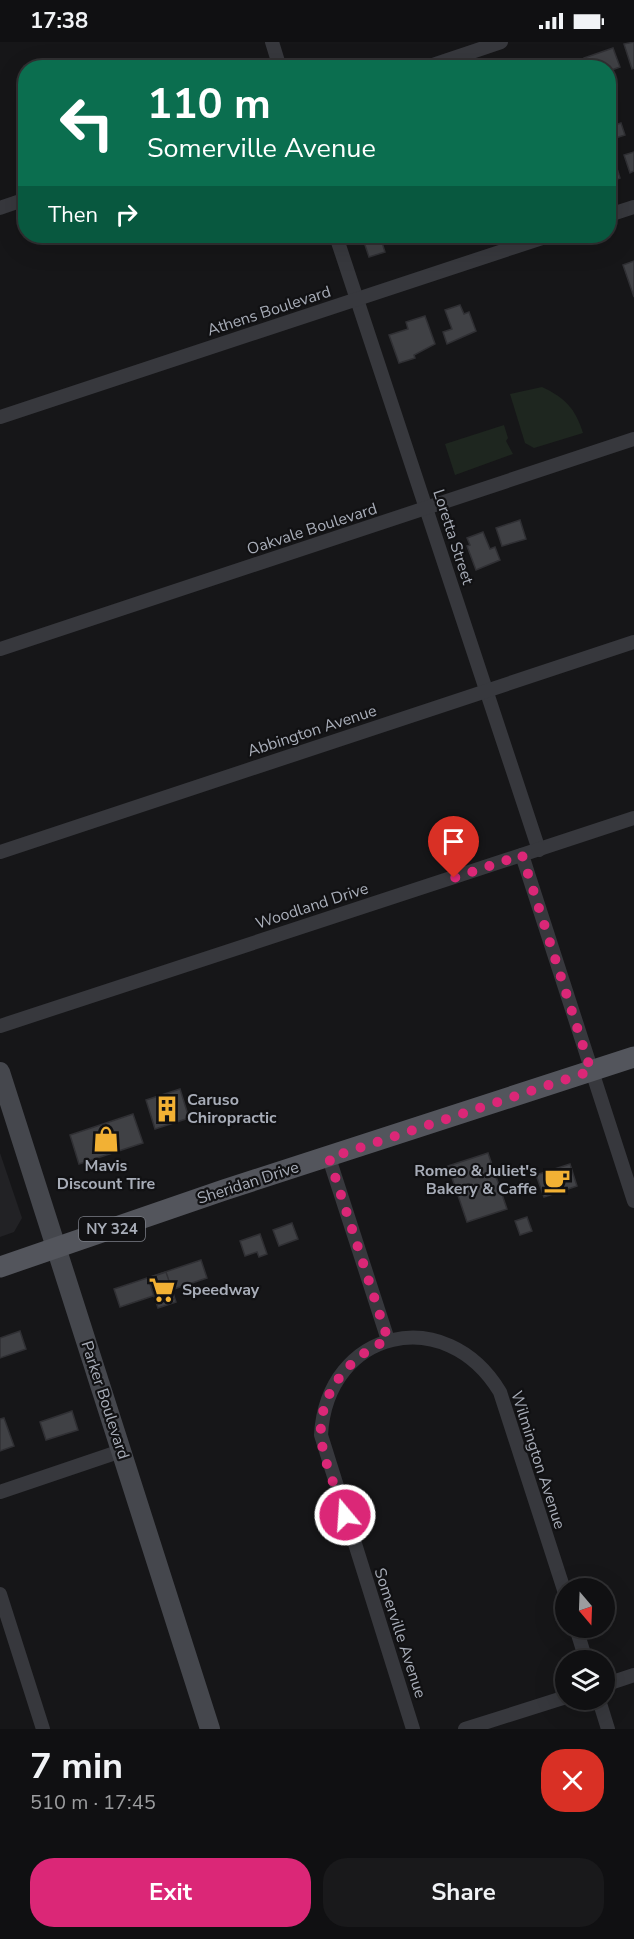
<!DOCTYPE html>
<html lang="en">
<head>
<meta charset="utf-8">
<style>
  :root { --surface:#101012; --page:#19191b; --text:#f1f3f6; --muted:#9c9d9f; --line:#303032; --accent:#db2777 }
  body { margin:0; font-family:"Nunito Sans",sans-serif; background:var(--page); color:var(--text); height:100vh; display:flex; flex-direction:column; font-size:22px; white-space:nowrap }
  * { box-sizing:border-box; margin:0 }
  p { font-size:20px; color:var(--muted) }
  .icon { flex:none; width:33px; height:33px; fill:none; stroke:currentColor; stroke-width:2; stroke-linecap:round; stroke-linejoin:round }
  .map { position:relative; height:1687px; overflow:hidden }
  .sheet { display:flex; flex-direction:column; background:var(--surface); flex:1 }
  .sheet>* { flex:none }
  .banner { position:absolute; left:18px; top:18px; width:598px; height:183px; border-radius:24px; box-shadow:0 6px 24px #0002,0 0 0 2px var(--line); background:#0b6e4f; color:#fff; overflow:hidden }
  .needle { width:39px; rotate:161deg }
  .controls { position:absolute; left:555px; top:1536px; display:grid; gap:12px }
  .controls a { display:grid; place-items:center; width:60px; height:60px; border-radius:50%; background:var(--surface); box-shadow:0 6px 24px #0002,0 0 0 2px var(--line); font-size:30px }
  .pin { position:absolute; display:grid; place-items:center; width:51px; height:51px; color:#fff; margin:-62px -26px; border-radius:50% 50% 50% 0; rotate:-45deg; box-shadow:0 0 6px #0007 }
  .pin .icon { rotate:45deg }
  .me { position:absolute; width:66px; margin:-33px; rotate:342deg; stroke-linejoin:round; filter:drop-shadow(0 0 4px #0008) }
  .turn { display:flex; align-items:center; gap:21px; height:126px; padding:0 30px; font-size:27px }
  .turn .icon { width:78px; height:78px; stroke-width:2.5 }
  .turn b { display:block; font-size:42px; line-height:51px }
  .then { display:flex; align-items:center; height:57px; padding:0 30px; background:#0003; gap:12px; font-size:22px }
  .round { display:grid; place-items:center; flex:none; width:63px; height:63px; border-radius:24px; background:var(--page) }
  .overview { display:flex; align-items:center; justify-content:space-between; height:102px; padding:0 30px }
  h1 { font-size:36px; font-weight:700; line-height:45px }
  .cta { display:flex; gap:12px; margin-top:auto; padding:12px 30px }
  .cta a { flex:1; height:69px; border-radius:24px; background:var(--accent); color:#fff; font-size:24px; font-weight:700; line-height:69px; text-align:center }
  .cta a+a { background:var(--page); color:var(--text) }
  .status { display:flex; justify-content:space-between; align-items:center; height:42px; padding:0 30px; background:var(--surface); direction:ltr }
  .status svg { height:16px; fill:currentColor }
  .map>svg:first-child { display:block }
  .built { fill:#222225 }
  .green { fill:#1e261f }
  .building { fill:#404145; stroke:#303034; stroke-width:1.5 }
  .lines { fill:none; stroke-linecap:round; stroke-linejoin:round }
  .street { stroke:#37383d; stroke-width:14 }
  .secondary { stroke:#45474d; stroke-width:20 }
  .primary { stroke:#53555c; stroke-width:21 }
  .route { stroke:#db2777; stroke-width:10; stroke-dasharray:0 18 }
  .labels { text-anchor:middle; dominant-baseline:central; stroke-width:4.5; stroke-linejoin:round; paint-order:stroke }
  .shield { fill:#111113; stroke:#7b7e86; stroke-width:1.5 }
  .shield-label { font-size:15px; font-weight:bold; fill:#a8adb8 }
  .street-label { font-size:16px; fill:#a8adb8; stroke:#111113 }
  .poi-label { font-size:16px; font-weight:bold; fill:#a8adb8; stroke:#111113; text-anchor:start }
</style>
</head>
<body>
<div class="status"><b>17:38</b><svg viewBox="0 0 49 12"><path d="M0 12V9h3v3zM5 12V6h3v6zM10 12V3h3v9zM15 12V0h3v12zM26 1h20v11H26zM47 4h2v5h-2z"/></svg></div>
<div class="map">
<svg width="634" height="1687" viewBox="0 0 634 1687">
  <rect width="100%" height="100%" fill="#161618"/>
  <path class="built" d="M0 1111 22 1176 14 1190 0 1195Z"/>
  <g class="green">
    <path d="M542 345C565 356 575 366 583 391L534 406 525 401 510 352Z"/>
    <path d="M504 383 508 396 506 399 513 412 455 433 445 402Z"/>
  </g>
  <g class="building">
    <path d="M634 0V26L632 27 624 2Z"/>
    <path d="M613 6 620 25 609 29V26H587L584 16Z"/>
    <path d="M578 17 581 26H559L558 24Z"/>
    <path d="M621 81 625 93 612 97 609 85Z"/>
    <path d="M634 110V129L630 131 624 113Z"/>
    <path d="M615 120 620 136 609 140V122Z"/>
    <path d="M362 194H380L385 210 369 215Z"/>
    <path d="M411 194H427L428 196 413 201Z"/>
    <path d="M634 219V255L623 223Z"/>
    <path d="M460 263 464 272 469 270 476 289 447 302 443 290 452 287 445 268Z"/>
    <path d="M425 274 435 302 414 313 415 316 399 321 389 293 408 287 406 280Z"/>
    <path d="M520 478 526 497 502 504 496 486Z"/>
    <path d="M483 490 490 507 495 505 500 518 476 528 467 504 470 503 467 496Z"/>
    <path d="M180 1047 189 1076 155 1087 146 1058Z"/>
    <path d="M133 1072 143 1101 79 1122 70 1093Z"/>
    <path d="M488 1111 507 1167 467 1180 448 1124Z"/>
    <path d="M570 1122 577 1144 544 1155 536 1133Z"/>
    <path d="M527 1175 532 1189 520 1193 515 1179Z"/>
    <path d="M292 1181 298 1197 279 1204 273 1188Z"/>
    <path d="M260 1192 267 1212 259 1215 257 1210 245 1214 240 1199Z"/>
    <path d="M201 1218 207 1236 120 1265 114 1247Z"/>
    <path d="M166 1230 176 1260 158 1266 148 1236Z"/>
    <path d="M20 1289 26 1307 0 1316V1296Z"/>
    <path d="M72 1369 78 1388 46 1398 40 1380Z"/>
    <path d="M4 1376 14 1404 0 1409V1377Z"/>
  </g>
  <g class="lines">
    <g class="street">
      <path d="M272 0 280 26"/>
      <path d="M424 26 501 0"/>
      <path d="M0 166 26 157"/>
      <path d="M609 173 634 165"/>
      <path d="M336 194 539 808"/>
      <path d="M0 375 548 194"/>
      <path d="M0 607 634 397"/>
      <path d="M0 810 634 600"/>
      <path d="M522 813 634 1159"/>
      <path d="M0 984 634 776"/>
      <path d="M329 1116 388 1298"/>
      <path d="M0 1450 121 1409"/>
      <path d="M0 1552 43 1687"/>
      <path d="M576 1586 586 1618"/>
      <path d="M604 1643 634 1633"/>
      <path d="M599 1658 608 1687"/>
      <path d="M413 1687 321 1393C327 1287 446 1260 500 1350L566 1554"/>
      <path d="M465 1687 566 1655"/>
    </g>
    <path class="secondary" d="M0 1030 210 1687"/>
    <path class="primary" d="M0 1225 224 1148 634 1015"/>
  </g>
  <g class="lines">
    <path class="route" d="M345 1473C337 1448 323 1420 321 1394 318 1351 351 1313 388 1298L329 1116 591 1029 522 813 454 836"/>
  </g>
  <defs>
    <g id="building-bare" transform="scale(2.07)"><path d="M-4-6H4V6H1V3H-1V6H-4ZM-2.5-4.3h1.7v1.8h-1.7ZM.8-4.3h1.7v1.8H.8ZM-2.5-1h1.7V.8h-1.7ZM.8-1h1.7V.8H.8Z" fill="#f2b134" stroke="#111113" stroke-width="2.5" paint-order="stroke"/></g>
    <g id="shop-bare" transform="scale(2.07)"><path d="M-5-2.5h2.3a2.7 3.5 0 0 1 5.4 0H5L5.5 6h-11ZM-1.5-2.5h3a1.5 2.3 0 0 0-3 0Z" fill="#f2b134" stroke="#111113" stroke-width="2.5" paint-order="stroke"/></g>
    <g id="cafe-bare" transform="scale(2.07)"><path d="M-5.5-4.5H6V0H3Q3 3.5 0 3.5H-2.5Q-5.5 3.5-5.5 0ZM3-3.2v2h1.7v-2ZM-6 4.5H4V6H-6Z" fill="#f2b134" stroke="#111113" stroke-width="2.5" paint-order="stroke"/></g>
    <g id="supermarket-bare" transform="scale(2.07)"><path d="M-6-5.5h2.5l.6 2H6L4.5 2H-2.5L-4.4-4H-6ZM-1.5 3.2a1.3 1.3 0 1 0 .1 0ZM3 3.2a1.3 1.3 0 1 0 .1 0Z" fill="#f2b134" stroke="#111113" stroke-width="2.5" paint-order="stroke"/></g>
  </defs>
  <g fill-rule="evenodd">
    <use href="#building-bare" x="167" y="1067"/>
    <use href="#shop-bare" x="106" y="1097"/>
    <use href="#cafe-bare" x="557" y="1138"/>
    <use href="#supermarket-bare" x="162" y="1248"/>
  </g>
  <g class="labels">
    <rect class="shield" x="79" y="1175" width="66" height="24" rx="4.5"/>
    <g class="shield-label">
      <text x="112" y="1187">NY 324</text>
    </g>
    <g class="street-label">
      <text transform="translate(269 269) rotate(-18)">Athens Boulevard</text>
      <text transform="translate(312 487) rotate(-18)">Oakvale Boulevard</text>
      <text transform="translate(453 495) rotate(72)">Loretta Street</text>
      <text transform="translate(312 689) rotate(-18)">Abbington Avenue</text>
      <text transform="translate(312 864) rotate(-18)">Woodland Drive</text>
      <text transform="translate(248 1141) rotate(-18)">Sheridan Drive</text>
      <text transform="translate(105 1358) rotate(72)">Parker Boulevard</text>
      <text transform="translate(538 1418) rotate(72)">Wilmington Avenue</text>
      <text transform="translate(400 1591) rotate(72)">Somerville Avenue</text>
    </g>
    <g class="poi-label">
      <text x="187" y="1058">Caruso<tspan x="187" dy="18">Chiropractic</tspan></text>
      <text x="106" y="1124" text-anchor="middle">Mavis<tspan x="106" dy="18">Discount Tire</tspan></text>
      <text x="537" y="1129" text-anchor="end">Romeo &amp; Juliet's<tspan x="537" dy="18">Bakery &amp; Caffe</tspan></text>
      <text x="182" y="1248">Speedway</text>
    </g>
  </g>
</svg>
<div class="controls">
<a><svg class="needle" viewBox="-14 -14 28 28"><path d="M0-13l5 13h-10z" fill="#e53935"/><path d="M0 13l5-13h-10z" fill="#9c9d9f"/></svg></a>
<a><svg class="icon" aria-label="layers" viewBox="0 0 24 24"><path d="M12 4l9 5-9 5-9-5zM3 14l9 5 9-5"/></svg></a>
</div>
<div class="pin" style="left:454px;top:836px;background:#d93025"><svg class="icon" aria-label="arrive" viewBox="0 0 24 24"><path d="M6 21V4h12l-3 4 3 4H6"/></svg></div>
<svg class="me" style="left:345px;top:1473px" viewBox="-20 -20 40 40"><circle r="17" fill="#db2777" stroke="#fff" stroke-width="3"/><path d="M0-11L8 9 0 5-8 9z" fill="#fff"/></svg>
<div class="banner">
<div class="turn"><svg class="icon" aria-label="left" viewBox="0 0 24 24"><path d="M17 20v-9H6M10 6l-5 5 5 5"/></svg><div><b>110 m</b>Somerville Avenue</div></div>
<div class="then">Then<svg class="icon" aria-label="right" viewBox="0 0 24 24"><path d="M7 20v-9h11M14 6l5 5-5 5"/></svg></div>
</div>
</div>
<section class="sheet">
<div class="overview"><div><h1>7 min</h1><p>510 m · 17:45</p></div><a class="round" style="background:#d93025;color:#fff"><svg class="icon" aria-label="close" viewBox="0 0 24 24"><path d="M6 6l12 12M18 6L6 18"/></svg></a></div>
<div class="cta"><a>Exit</a><a>Share</a></div>
</section>
</body>
</html>
